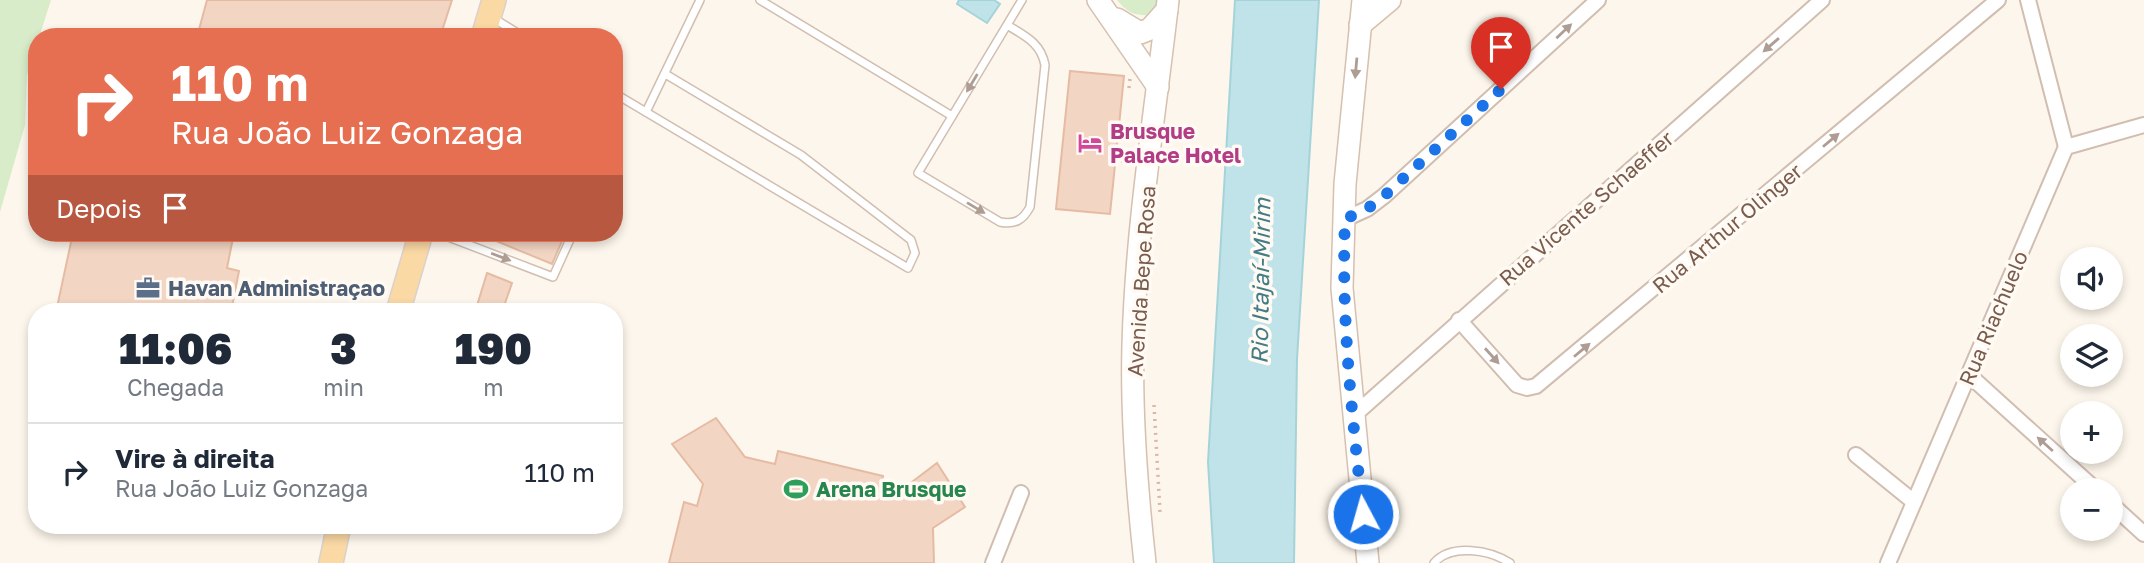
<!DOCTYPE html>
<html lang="pt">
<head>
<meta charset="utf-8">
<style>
  :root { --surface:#fff; --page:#f2f2f3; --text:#1f2937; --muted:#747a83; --line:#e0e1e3 }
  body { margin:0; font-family:"Golos Text",sans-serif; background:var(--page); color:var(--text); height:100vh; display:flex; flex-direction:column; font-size:26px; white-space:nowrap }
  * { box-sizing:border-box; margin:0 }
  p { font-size:23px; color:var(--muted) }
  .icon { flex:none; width:38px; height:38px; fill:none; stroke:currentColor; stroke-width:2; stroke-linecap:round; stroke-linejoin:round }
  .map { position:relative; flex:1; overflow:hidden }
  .drawer { position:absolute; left:28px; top:303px; width:595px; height:231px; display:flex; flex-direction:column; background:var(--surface); border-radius:28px; box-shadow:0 4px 10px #0003 }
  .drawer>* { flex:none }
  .guide { position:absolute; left:28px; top:28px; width:595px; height:214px; border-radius:28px; box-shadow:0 4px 10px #0003; background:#e76f51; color:#fff; overflow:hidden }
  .buttons { position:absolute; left:2060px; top:247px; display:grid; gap:14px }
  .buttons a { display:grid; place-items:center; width:63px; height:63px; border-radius:50%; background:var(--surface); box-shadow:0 4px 10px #0003; font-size:35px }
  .pin { position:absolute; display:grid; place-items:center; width:60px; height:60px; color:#fff; margin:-72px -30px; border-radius:50% 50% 50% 0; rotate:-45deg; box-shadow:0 0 7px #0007 }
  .pin .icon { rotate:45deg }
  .me { position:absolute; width:77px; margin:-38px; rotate:354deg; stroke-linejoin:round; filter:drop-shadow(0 0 5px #0008) }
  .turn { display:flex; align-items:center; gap:24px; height:147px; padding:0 28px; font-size:32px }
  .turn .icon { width:91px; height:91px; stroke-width:2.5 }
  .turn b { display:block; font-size:49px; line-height:60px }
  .then { display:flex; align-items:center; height:66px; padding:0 28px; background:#0003; gap:14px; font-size:26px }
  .eta { display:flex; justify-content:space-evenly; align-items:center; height:119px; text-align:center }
  .eta b { font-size:42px; font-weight:800; line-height:49px }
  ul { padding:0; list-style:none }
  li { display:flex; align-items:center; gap:21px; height:98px; padding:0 28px; border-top:2px solid var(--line) }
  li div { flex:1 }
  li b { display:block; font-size:26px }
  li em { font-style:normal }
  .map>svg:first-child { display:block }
  .green { fill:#d8ecc9 }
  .water { fill:#bfe3e8; stroke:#a5d3da; stroke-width:2 }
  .building { fill:#f3d5c3; stroke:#e6bba3; stroke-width:2 }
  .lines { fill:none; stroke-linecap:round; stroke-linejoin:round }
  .lane-casing { stroke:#d1beb0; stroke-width:10 }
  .street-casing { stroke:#d1beb0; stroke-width:18 }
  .secondary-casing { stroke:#d6c0b0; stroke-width:24 }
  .primary-casing { stroke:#dad1cd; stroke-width:26 }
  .path { stroke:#d9b8a5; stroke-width:3.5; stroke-dasharray:2 5; stroke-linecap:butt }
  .lane { stroke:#fff; stroke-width:7 }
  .street { stroke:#fff; stroke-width:14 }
  .secondary { stroke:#fff; stroke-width:21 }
  .primary { stroke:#fbd9a5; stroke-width:23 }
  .oneway { fill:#af9d94 }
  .route { stroke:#1a73e8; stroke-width:12; stroke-dasharray:0 21.6 }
  .labels { text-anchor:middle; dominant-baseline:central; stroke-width:7; stroke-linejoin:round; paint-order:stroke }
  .hotel-label { font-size:21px; font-weight:bold; fill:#b23c85; stroke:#fffaf3; text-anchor:start }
  .street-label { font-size:21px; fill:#7a5c4d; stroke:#fffaf3 }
  .service-label { font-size:21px; font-weight:bold; fill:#4e5e75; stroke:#fffaf3; text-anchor:start }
  .leisure-label { font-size:21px; font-weight:bold; fill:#27864d; stroke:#fffaf3; text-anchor:start }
  .water-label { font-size:23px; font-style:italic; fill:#437c86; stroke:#fffaf3 }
</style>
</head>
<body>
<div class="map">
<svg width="2144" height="563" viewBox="0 0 2144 563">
  <rect width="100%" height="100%" fill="#fdf6ec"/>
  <g class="green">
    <path d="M0 0H51L27 75 25 125 0 212Z"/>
    <path d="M1117 0H1158L1150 15C1134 16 1127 12 1117 0Z"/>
  </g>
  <g class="water">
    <path d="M959 0H994L1000 4 987 23 957 4Z"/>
    <path d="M1235 0H1319L1297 359 1294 563H1214L1208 462Z"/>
  </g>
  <g class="building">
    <path d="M207 0H452L440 37H197Z"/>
    <path d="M1070 71 1124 76 1110 214 1056 209Z"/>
    <path d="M73 233H234L227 268 239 271 231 312H56Z"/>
    <path d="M477 233H556L554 237 562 241 552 264Z"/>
    <path d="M487 273 512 283 502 312H475Z"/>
    <path d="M716 418 745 457 775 464 778 451 883 476 881 487 900 491 937 463 965 507 933 528 934 563H669L684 502 697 506 703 484 672 444Z"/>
  </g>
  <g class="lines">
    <g class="lane-casing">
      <g id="lane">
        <path d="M760 0 952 116"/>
        <path d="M493 18 524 37"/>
        <path d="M1007 25C1025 36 1041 43 1045 65L1030 207C1023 220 1015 225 1000 222L918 173 1022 0"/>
        <path d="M614 93 908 268 915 253 911 240 801 155 667 75"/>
        <path d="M646 112 700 0"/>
        <path d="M438 233 553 277 572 235 566 233"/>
        <path d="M1434 563C1451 543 1490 550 1510 563"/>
      </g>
    </g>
    <g class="street-casing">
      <g id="street">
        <path d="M2028 0 2066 147"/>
        <path d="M1345 219 1367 209 1384 196 1598 0"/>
        <path d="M1459 320 1517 385 1527 388 1536 386 1998 0"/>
        <path d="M1969 375 2096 490"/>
        <path d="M1352 417 1822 0"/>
        <path d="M1856 455 1914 502"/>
        <path d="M2110 503 2144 534"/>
        <path d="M993 563 1021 493"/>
        <path d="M1888 563 2066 147 2144 125"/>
      </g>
    </g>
    <g class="secondary-casing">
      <g id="secondary">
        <path d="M1098 0 1158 87"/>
        <path d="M1363 0 1345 184 1342 288 1368 563"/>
        <path d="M1117 19 1140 33 1150 29 1167 10"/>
        <path d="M1360 25 1390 0"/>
        <path d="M1145 563C1137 491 1131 417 1133 345 1136 230 1155 114 1168 0"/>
      </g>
    </g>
    <g class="primary-casing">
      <g id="primary">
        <path d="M483 37 494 0"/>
        <path d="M398 312 421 233"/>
        <path d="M331 563 339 525"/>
      </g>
    </g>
    <g class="path">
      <path d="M1129 88 1130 78"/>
      <path d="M1121 161H1130"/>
      <path d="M1154 405 1160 512"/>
    </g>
    <use href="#lane" class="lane"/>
    <use href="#street" class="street"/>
    <use href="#secondary" class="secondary"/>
    <use href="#primary" class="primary"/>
  </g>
  <defs><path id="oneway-solid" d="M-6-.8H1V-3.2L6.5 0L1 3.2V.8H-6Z" transform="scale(1.75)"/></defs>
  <g class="oneway">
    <use href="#oneway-solid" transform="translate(1564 31) rotate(-43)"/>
    <use href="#oneway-solid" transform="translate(1771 45) rotate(139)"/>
    <use href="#oneway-solid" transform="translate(1356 68) rotate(95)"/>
    <use href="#oneway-solid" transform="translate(972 83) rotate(121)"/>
    <use href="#oneway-solid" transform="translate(1831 140) rotate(-40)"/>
    <use href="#oneway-solid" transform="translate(976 208) rotate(31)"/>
    <use href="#oneway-solid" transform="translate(501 257) rotate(21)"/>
    <use href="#oneway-solid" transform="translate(1582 350) rotate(-40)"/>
    <use href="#oneway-solid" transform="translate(1492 356) rotate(48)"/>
    <use href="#oneway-solid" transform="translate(2045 444) rotate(-138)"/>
  </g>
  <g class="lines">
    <path class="route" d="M1363 514C1352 413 1341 321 1345 219L1367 209 1384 196 1501 89"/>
  </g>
  <defs>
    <g id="hotel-bare" transform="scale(1.89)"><path d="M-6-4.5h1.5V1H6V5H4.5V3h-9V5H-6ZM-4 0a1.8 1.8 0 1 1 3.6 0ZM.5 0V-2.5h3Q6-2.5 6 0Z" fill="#d1479c" stroke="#fffaf3" stroke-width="2.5" paint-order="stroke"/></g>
    <g id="office-bare" transform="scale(1.89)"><path d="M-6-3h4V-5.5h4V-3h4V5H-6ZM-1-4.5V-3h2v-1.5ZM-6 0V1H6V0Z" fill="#5c6f8a" stroke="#fffaf3" stroke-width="2.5" paint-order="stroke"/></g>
    <g id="stadium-bare" transform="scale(1.89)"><path d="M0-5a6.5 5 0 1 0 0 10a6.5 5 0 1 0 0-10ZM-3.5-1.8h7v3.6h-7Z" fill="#2e9e5b" stroke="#fffaf3" stroke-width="2.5" paint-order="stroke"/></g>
  </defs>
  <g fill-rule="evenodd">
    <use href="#hotel-bare" x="1090" y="143"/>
    <use href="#office-bare" x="148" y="288"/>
    <use href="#stadium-bare" x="796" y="489"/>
  </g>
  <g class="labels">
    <g class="hotel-label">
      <text x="1110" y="131">Brusque<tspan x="1110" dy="24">Palace Hotel</tspan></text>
    </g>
    <g class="street-label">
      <text transform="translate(1586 208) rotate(-41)">Rua Vicente Schaeffer</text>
      <text transform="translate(1727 228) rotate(-40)">Rua Arthur Olinger</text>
      <text transform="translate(1141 281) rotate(-86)">Avenida Bepe Rosa</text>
      <text transform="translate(1993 318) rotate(-67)">Rua Riachuelo</text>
    </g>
    <g class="service-label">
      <text x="168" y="288">Havan Administraçao</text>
    </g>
    <g class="leisure-label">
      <text x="816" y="489">Arena Brusque</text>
    </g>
    <g class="water-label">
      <text transform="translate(1260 281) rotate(-89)">Rio Itajaí-Mirim</text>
    </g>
  </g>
</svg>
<div class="buttons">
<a><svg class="icon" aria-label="sound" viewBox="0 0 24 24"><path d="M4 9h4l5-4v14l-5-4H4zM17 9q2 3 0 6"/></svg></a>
<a><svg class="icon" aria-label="layers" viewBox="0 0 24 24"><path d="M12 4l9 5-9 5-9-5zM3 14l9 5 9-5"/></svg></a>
<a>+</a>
<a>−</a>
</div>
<div class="pin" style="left:1501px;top:89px;background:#d93025"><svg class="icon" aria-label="arrive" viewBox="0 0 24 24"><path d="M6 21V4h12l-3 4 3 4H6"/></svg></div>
<svg class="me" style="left:1363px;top:514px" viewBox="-20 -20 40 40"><circle r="17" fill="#1a73e8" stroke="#fff" stroke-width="3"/><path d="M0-11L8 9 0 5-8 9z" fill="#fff"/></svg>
<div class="guide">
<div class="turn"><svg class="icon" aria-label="right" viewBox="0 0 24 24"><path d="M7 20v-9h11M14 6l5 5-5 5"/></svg><div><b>110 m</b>Rua João Luiz Gonzaga</div></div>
<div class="then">Depois<svg class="icon" aria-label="arrive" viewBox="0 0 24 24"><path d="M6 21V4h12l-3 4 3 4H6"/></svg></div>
</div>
<section class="drawer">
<div class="eta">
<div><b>11:06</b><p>Chegada</p></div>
<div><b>3</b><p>min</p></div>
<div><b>190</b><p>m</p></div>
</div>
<ul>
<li><svg class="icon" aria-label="right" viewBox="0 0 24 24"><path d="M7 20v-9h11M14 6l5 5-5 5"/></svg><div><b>Vire à direita</b><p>Rua João Luiz Gonzaga</p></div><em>110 m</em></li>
</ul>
</section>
</div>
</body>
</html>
